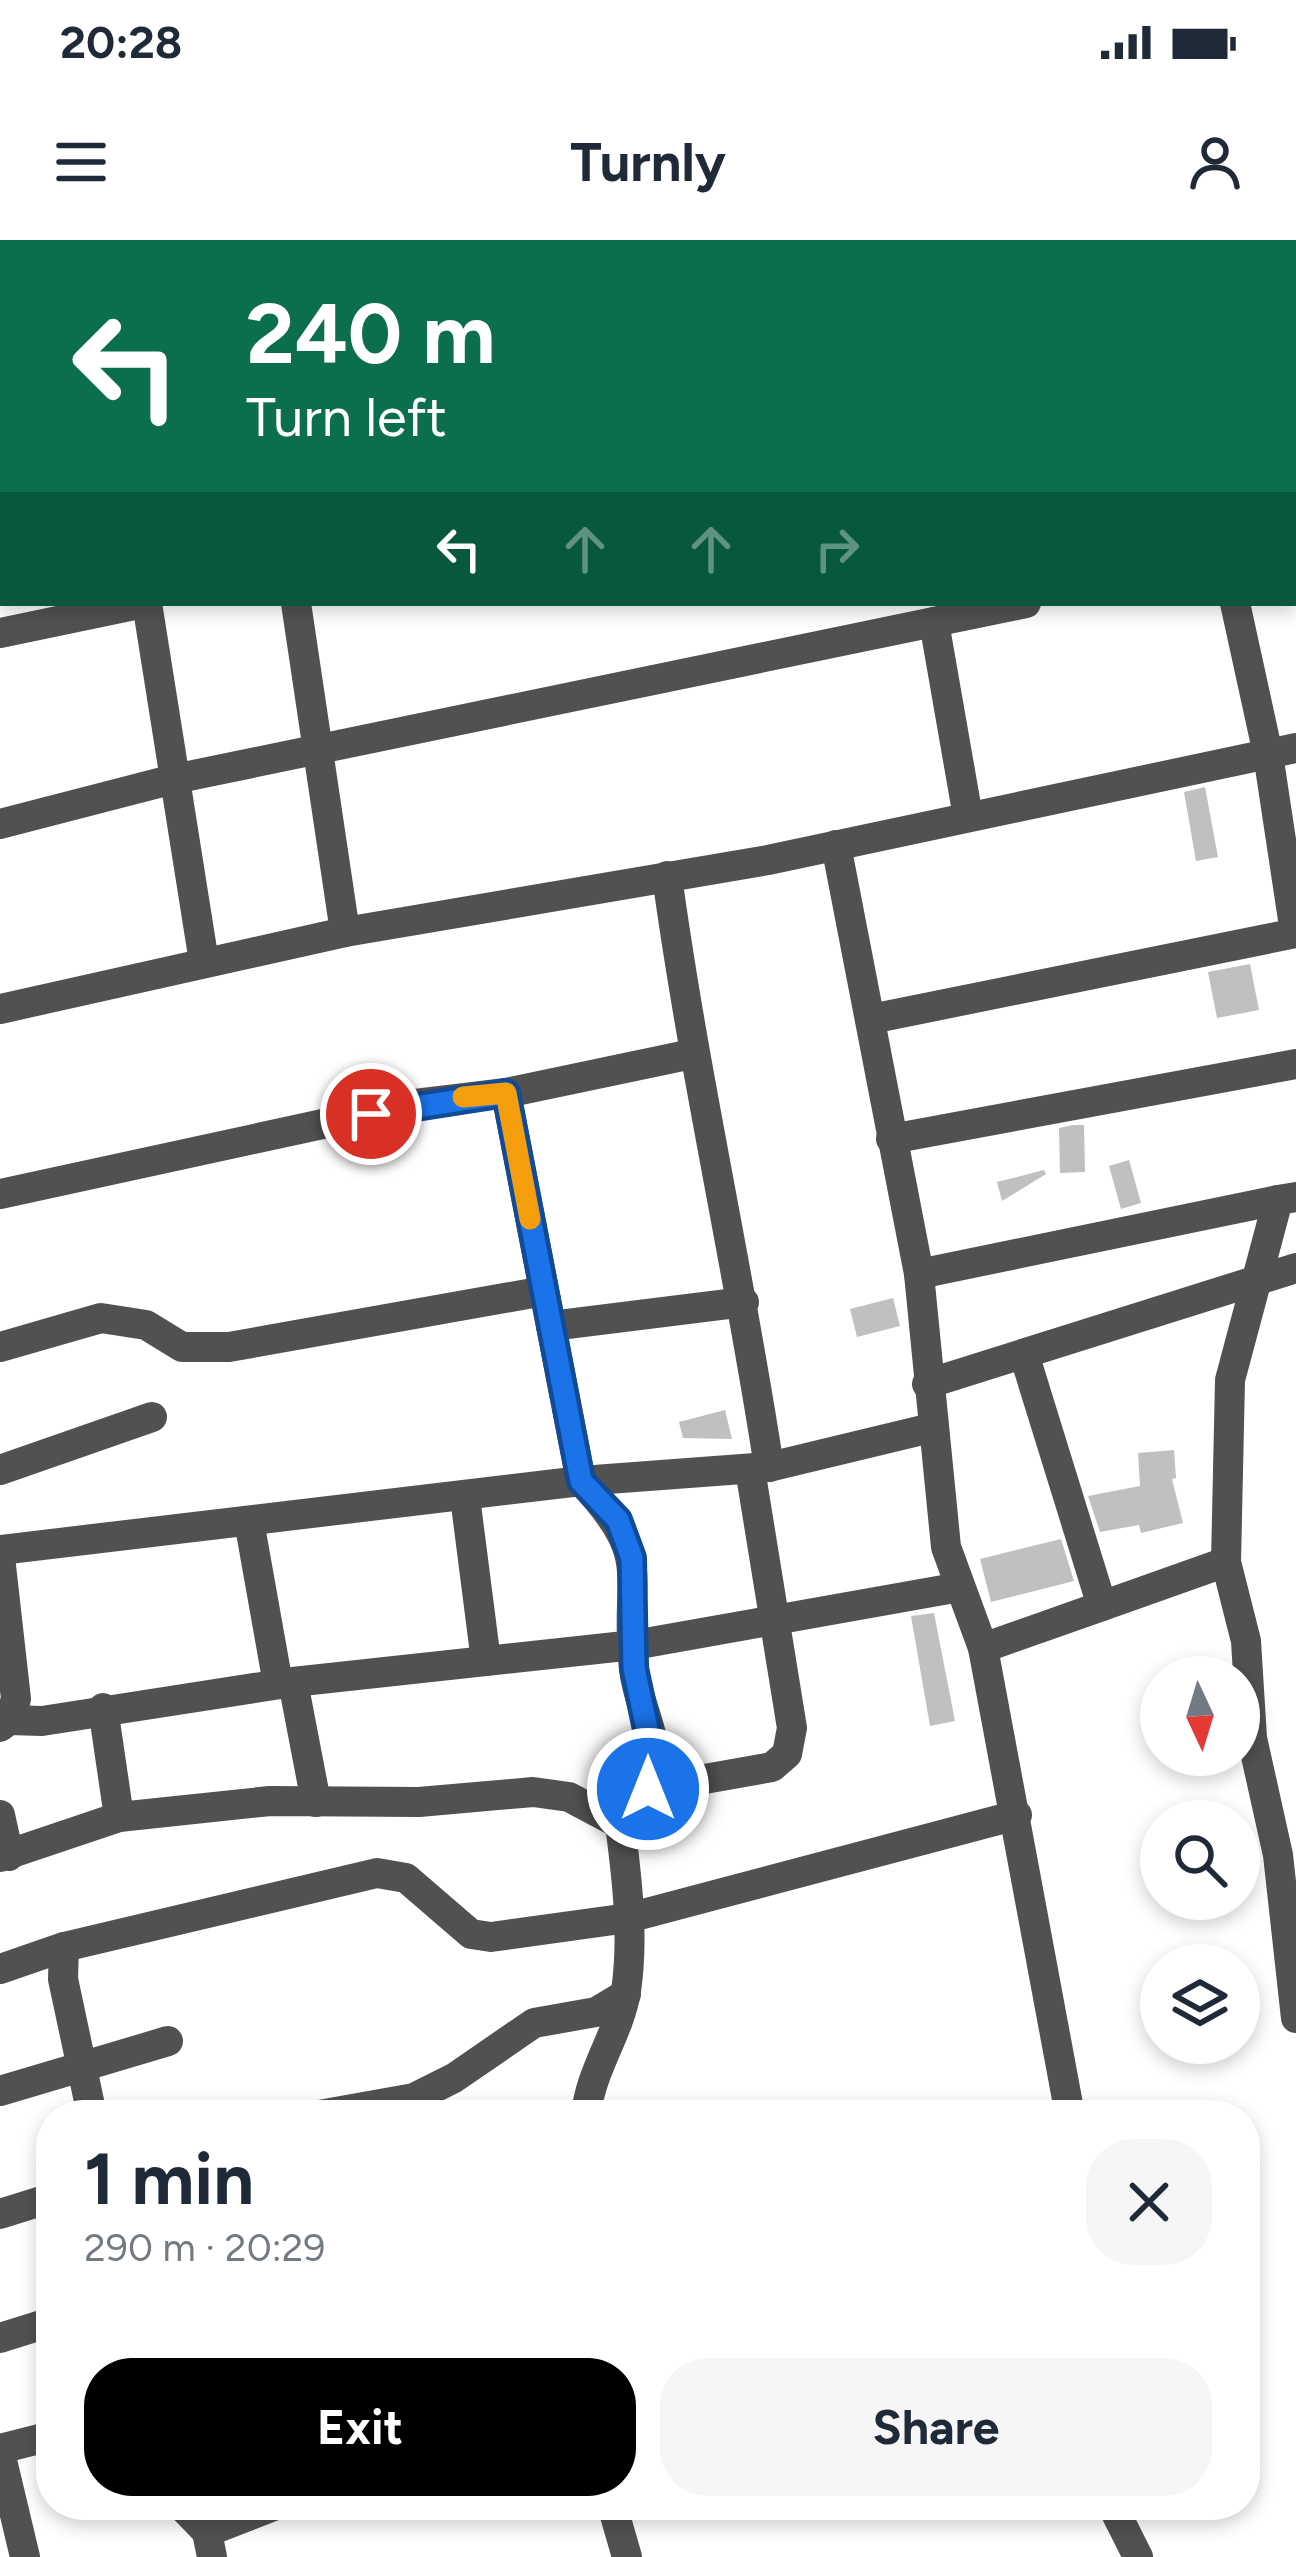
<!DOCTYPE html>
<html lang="en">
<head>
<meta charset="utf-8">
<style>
  :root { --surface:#fff; --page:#f6f6f7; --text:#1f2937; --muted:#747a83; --accent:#000 }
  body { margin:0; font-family:Figtree,sans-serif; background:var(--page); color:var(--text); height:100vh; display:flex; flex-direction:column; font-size:45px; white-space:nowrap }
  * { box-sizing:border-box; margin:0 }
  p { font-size:39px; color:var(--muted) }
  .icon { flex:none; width:66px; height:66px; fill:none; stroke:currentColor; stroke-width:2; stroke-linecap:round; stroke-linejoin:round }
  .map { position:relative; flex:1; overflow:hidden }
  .details { position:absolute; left:36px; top:1860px; width:1224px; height:420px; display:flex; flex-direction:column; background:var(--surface); border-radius:48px; box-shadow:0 6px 18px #0003 }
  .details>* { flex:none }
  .hud { position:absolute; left:0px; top:0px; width:1296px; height:366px; box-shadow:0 6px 18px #0003; background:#0b6e4f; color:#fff; overflow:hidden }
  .needle { width:78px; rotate:176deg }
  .controls { position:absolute; left:1140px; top:1416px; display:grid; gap:24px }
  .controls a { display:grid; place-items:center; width:120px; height:120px; border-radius:50%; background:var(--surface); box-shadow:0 6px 18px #0003; font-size:60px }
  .pin { position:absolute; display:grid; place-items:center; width:102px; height:102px; color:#fff; margin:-51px; border:6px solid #fff; border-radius:50%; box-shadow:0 3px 12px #0007 }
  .me { position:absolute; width:132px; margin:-66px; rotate:0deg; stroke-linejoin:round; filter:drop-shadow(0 0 9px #0008) }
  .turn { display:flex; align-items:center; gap:42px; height:252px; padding:0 48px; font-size:54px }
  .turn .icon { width:156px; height:156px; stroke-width:2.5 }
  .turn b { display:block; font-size:84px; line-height:102px }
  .lanes { display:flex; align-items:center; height:114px; padding:0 48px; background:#0003; justify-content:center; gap:60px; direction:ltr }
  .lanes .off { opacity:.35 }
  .round { display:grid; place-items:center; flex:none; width:126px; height:126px; border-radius:48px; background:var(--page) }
  .headline { display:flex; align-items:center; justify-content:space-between; height:204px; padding:0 48px }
  h1 { font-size:72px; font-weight:700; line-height:90px }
  .primary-button { display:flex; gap:24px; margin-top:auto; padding:24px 48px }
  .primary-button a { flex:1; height:138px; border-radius:48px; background:var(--accent); color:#fff; font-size:48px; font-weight:700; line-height:138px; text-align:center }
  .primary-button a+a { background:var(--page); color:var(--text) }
  .status { display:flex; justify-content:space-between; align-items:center; height:84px; padding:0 60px; background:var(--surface); direction:ltr }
  .status svg { height:33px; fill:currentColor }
  header { display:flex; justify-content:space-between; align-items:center; height:156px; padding:0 48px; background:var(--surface); font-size:54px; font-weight:700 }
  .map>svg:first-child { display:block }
  .building { fill:#c0c0c0 }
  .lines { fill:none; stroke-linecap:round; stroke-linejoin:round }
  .minor { stroke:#515151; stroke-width:30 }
  .route-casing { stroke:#114b97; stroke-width:30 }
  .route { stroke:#1a73e8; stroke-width:21 }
  .slow { stroke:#f59e0b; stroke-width:21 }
</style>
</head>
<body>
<div class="status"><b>20:28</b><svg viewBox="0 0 49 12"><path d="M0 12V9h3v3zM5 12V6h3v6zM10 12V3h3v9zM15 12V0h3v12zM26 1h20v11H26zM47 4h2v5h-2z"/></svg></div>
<header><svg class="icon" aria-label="menu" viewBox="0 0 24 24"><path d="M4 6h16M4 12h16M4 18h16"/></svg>Turnly<svg class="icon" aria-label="person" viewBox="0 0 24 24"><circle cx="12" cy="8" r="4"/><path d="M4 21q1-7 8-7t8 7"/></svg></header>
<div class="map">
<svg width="1296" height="2317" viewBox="0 0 1296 2317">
  <rect width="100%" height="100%" fill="#fff"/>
  <g class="building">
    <path d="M1205 547 1218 617 1196 621 1184 552Z"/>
    <path d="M1250 724 1259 770 1217 778 1208 732Z"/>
    <path d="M1073 885H1084L1085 932 1060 933 1059 888Z"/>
    <path d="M1129 920 1141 963 1121 969 1109 926Z"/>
    <path d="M1044 930 1046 934 1002 961 997 942Z"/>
    <path d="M893 1058 900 1086 857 1097 850 1069Z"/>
    <path d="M725 1170 732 1199 683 1198 679 1182Z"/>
    <path d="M1174 1210 1176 1238 1172 1239 1183 1283 1141 1293 1139 1285 1100 1292 1088 1256 1140 1246 1138 1213Z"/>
    <path d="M1061 1299 1074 1341 991 1362 980 1319Z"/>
    <path d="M934 1373 955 1481 930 1486 911 1376Z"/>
  </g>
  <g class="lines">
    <g class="minor">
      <path d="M89 0V3"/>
      <path d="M259 0 261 3"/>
      <path d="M345 0 346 3"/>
      <path d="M812 0 813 3"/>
      <path d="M1199 0 1200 3"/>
      <path d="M7 3 20 0"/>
      <path d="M424 3 441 0"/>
      <path d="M1038 3 1046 0"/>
      <path d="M0 103 3 109"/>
      <path d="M0 285H3"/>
      <path d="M1293 309 1296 308"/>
      <path d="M147 363 204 722"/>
      <path d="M296 363 345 692"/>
      <path d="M1235 363 1268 514 1295 693"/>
      <path d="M934 382 968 577"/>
      <path d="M0 393 144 363"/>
      <path d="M0 584 174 539 1026 363"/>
      <path d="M836 605 919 1034 946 1307 983 1408 1070 1875"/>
      <path d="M667 636C694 834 739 1029 769 1227"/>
      <path d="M0 769 345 692 768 620 1296 508"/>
      <path d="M871 779 1296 693"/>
      <path d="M506 853 581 1241C657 1321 623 1334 634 1429 637 1460 658 1498 655 1529 652 1550 633 1568 620 1584 627 1638 634 1697 626 1751 619 1794 590 1831 586 1875"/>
      <path d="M891 899 1296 824"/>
      <path d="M0 954 415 864 506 853 692 814"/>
      <path d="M1296 957 1278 960 1230 1140 1226 1322 1246 1401 1252 1498 1278 1615 1296 1778"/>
      <path d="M919 1034 1278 960"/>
      <path d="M551 1086 744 1062"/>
      <path d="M0 1107 101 1078 146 1085 182 1107H229L544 1051"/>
      <path d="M927 1144 1296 1028"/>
      <path d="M0 1230 152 1177"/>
      <path d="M465 1257 486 1421"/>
      <path d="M249 1281 278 1444"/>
      <path d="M0 1310 581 1241 769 1227 931 1188"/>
      <path d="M0 1317 16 1459 9 1480 0 1487"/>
      <path d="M1102 1366 1226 1322"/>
      <path d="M983 1408 1102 1366 1024 1114"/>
      <path d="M293 1442 316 1562"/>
      <path d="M103 1468 119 1577"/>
      <path d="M9 1480 42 1481 293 1442 634 1405 960 1347"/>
      <path d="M648 1549 772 1527 787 1514 792 1488 750 1229"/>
      <path d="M0 1575 9 1616"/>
      <path d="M0 1617 119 1577 270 1561 419 1562 533 1552 569 1557 620 1584"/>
      <path d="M64 1707 377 1633 406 1638 471 1694 491 1697 628 1678 1017 1575"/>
      <path d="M0 1729 64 1707 63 1739 92 1875"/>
      <path d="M0 1851 168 1801"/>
      <path d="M319 1875 414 1858 454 1838 534 1783 596 1772 626 1754"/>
      <path d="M0 1974 51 1958"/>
      <path d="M0 2098 51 2082"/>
      <path d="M0 2209 51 2196"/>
      <path d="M0 2212 25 2317"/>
      <path d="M181 2265 207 2292 212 2317"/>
      <path d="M612 2265 627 2317"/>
      <path d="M1112 2265 1138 2317"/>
      <path d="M207 2292 276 2265"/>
    </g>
  </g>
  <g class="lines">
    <g class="route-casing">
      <path id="route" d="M371 874 506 853 581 1241 618 1280 632 1318 634 1428 655 1527 648 1549"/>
    </g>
    <use href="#route" class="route"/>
    <path class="slow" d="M463 857 506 853 530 979"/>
  </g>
</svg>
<div class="controls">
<a><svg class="needle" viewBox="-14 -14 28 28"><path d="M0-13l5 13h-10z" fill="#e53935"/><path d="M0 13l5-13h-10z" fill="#747a83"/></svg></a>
<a><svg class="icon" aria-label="search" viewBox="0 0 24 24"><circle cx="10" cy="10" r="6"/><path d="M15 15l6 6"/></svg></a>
<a><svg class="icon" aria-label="layers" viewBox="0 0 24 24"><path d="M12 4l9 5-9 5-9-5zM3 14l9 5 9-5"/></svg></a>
</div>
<div class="pin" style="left:371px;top:874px;background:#d93025"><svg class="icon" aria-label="arrive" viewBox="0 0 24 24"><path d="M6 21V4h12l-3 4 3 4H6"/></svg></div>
<svg class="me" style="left:648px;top:1549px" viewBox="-20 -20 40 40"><circle r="17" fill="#1a73e8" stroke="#fff" stroke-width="3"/><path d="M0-11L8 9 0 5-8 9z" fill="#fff"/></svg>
<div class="hud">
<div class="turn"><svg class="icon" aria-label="left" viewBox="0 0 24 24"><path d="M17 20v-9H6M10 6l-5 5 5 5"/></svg><div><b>240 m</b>Turn left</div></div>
<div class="lanes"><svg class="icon" aria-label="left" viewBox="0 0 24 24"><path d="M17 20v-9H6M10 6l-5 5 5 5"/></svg><svg class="icon off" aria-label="ahead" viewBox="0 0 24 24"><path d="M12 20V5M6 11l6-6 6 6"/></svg><svg class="icon off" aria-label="ahead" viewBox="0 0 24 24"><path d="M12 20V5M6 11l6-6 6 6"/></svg><svg class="icon off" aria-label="right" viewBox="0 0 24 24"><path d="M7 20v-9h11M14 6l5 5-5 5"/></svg></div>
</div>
<section class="details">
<div class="headline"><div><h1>1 min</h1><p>290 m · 20:29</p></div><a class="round"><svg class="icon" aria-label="close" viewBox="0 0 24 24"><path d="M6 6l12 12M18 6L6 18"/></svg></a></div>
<div class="primary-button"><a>Exit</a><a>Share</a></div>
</section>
</div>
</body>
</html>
